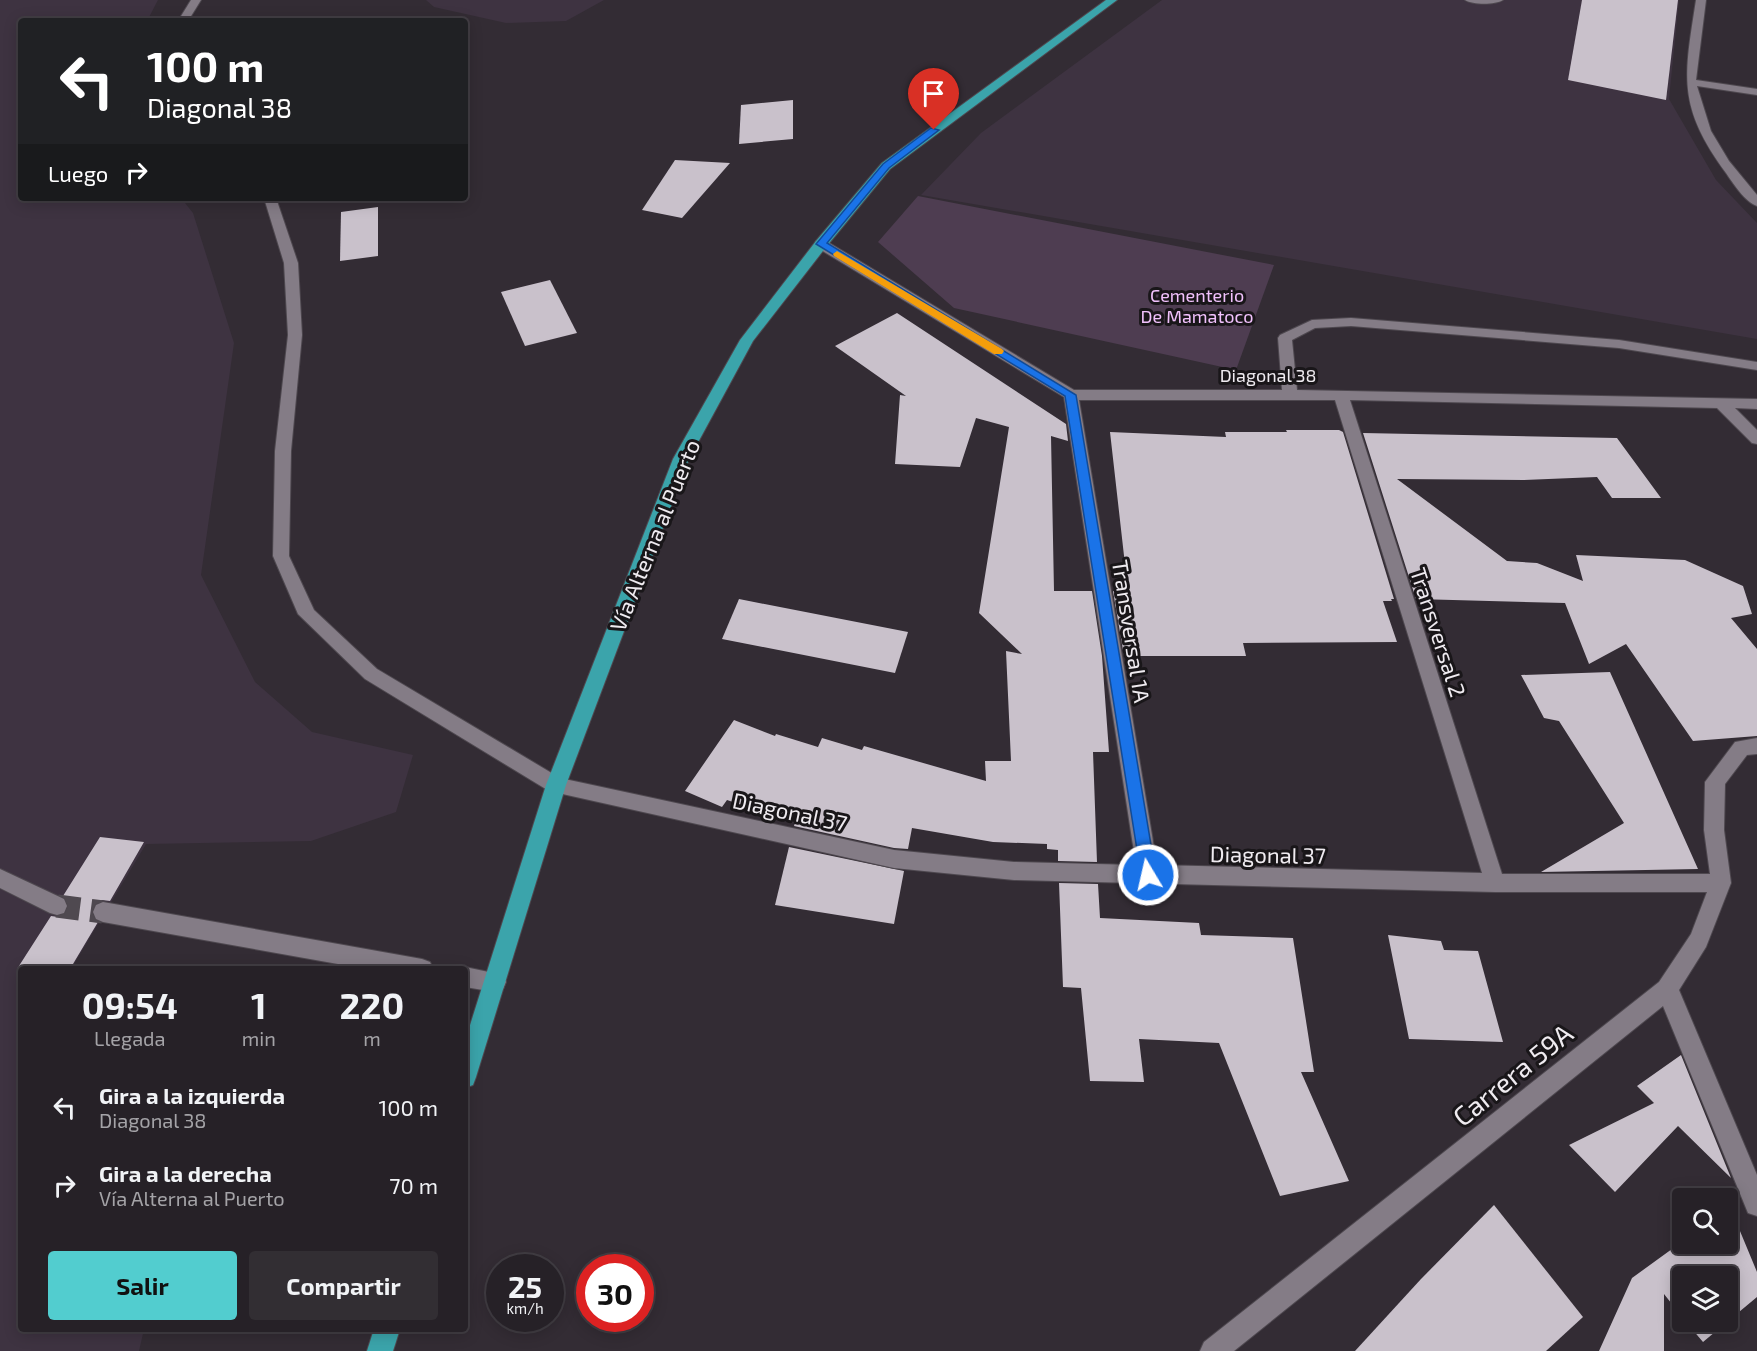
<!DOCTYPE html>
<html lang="es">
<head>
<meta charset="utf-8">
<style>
  :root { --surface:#262127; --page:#322e33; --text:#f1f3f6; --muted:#a4a3a7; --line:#423e44; --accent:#52cdcf }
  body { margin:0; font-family:"Exo 2",sans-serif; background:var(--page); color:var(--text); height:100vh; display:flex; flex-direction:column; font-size:22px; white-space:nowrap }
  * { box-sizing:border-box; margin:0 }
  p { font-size:20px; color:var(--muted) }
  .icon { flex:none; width:33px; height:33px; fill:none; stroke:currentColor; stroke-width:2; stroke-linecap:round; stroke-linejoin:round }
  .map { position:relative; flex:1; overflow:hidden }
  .side { position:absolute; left:18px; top:966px; width:450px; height:366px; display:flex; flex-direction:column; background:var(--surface); border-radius:6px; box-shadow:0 3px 15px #0003,0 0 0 2px var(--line) }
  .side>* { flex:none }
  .hud { position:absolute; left:18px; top:18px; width:450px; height:183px; border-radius:6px; box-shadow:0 3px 15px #0003,0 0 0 2px var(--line); background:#202124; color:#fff; overflow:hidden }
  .controls { position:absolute; left:1672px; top:1188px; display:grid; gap:12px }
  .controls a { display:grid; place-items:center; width:66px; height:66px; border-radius:6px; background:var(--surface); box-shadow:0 3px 15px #0003,0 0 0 2px var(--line); font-size:30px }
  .speed { position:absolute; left:486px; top:1254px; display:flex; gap:12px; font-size:30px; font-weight:700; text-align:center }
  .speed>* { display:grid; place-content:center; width:78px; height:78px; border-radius:50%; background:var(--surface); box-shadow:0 3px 15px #0003,0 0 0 2px var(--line); line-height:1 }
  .speed small { font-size:15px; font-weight:400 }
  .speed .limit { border:9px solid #d22; background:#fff; color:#111 }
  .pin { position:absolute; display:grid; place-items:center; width:51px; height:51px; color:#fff; margin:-62px -26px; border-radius:50% 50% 50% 0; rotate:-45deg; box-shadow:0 0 6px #0007 }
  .pin .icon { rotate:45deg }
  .me { position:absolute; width:66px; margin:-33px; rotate:351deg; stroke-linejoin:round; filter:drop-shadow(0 0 4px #0008) }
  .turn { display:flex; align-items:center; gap:21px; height:126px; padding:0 30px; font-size:27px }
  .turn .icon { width:78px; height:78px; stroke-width:2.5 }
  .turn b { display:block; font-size:42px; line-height:51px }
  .then { display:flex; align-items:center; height:57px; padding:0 30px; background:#0003; gap:12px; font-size:22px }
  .eta { display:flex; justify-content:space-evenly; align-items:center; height:102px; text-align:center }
  .eta b { font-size:36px; font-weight:700; line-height:42px }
  .button { display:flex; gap:12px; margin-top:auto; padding:12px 30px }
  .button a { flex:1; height:69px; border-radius:6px; background:var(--accent); color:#111; font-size:24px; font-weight:700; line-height:69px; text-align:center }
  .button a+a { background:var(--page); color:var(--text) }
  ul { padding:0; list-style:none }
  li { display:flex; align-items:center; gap:18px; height:78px; padding:0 30px }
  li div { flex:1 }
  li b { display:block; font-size:22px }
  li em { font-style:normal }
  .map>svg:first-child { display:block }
  .built { fill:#3e3341 }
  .green { fill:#4e3d51 }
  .building { fill:#c9c1cb }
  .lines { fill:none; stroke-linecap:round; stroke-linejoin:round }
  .minor-tunnel { stroke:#4f4950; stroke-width:23; stroke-dasharray:23 11; stroke-linecap:butt }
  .minor-casing { stroke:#4e484f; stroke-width:2 }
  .major-casing { stroke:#4e484f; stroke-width:2 }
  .minor { fill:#847c86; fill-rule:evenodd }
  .major { fill:#3ba4ab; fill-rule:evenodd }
  .route { fill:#1a73e8; stroke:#114b97; stroke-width:1.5 }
  .slow { fill:#f59e0b }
  .labels { text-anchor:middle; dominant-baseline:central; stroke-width:6; stroke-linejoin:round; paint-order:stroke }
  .far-park-label { font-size:18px; fill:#f1c1fc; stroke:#191619 }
  .far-street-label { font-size:18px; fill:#efebf0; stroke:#191619 }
  .street-label { font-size:22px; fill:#efebf0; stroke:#191619 }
  .near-street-label { font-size:27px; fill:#efebf0; stroke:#191619 }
</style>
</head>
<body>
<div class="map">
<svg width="1757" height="1351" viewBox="0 0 1757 1351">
  <rect width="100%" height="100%" fill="#332c34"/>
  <g class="built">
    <path d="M0 0H158L147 21H21V198H181L193 213 234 343 201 575 255 682 312 732 413 755 396 812 311 841 146 844 71 969H21V1329H144L139 1351H0Z"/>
    <path d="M426 0H604L566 21 506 23 434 7Z"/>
    <path d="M1162 0H1679L1669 99 1716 180 1757 223V339L921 195 981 133Z"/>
  </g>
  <path class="green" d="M918 196 1274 265 1236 370 954 308 878 242Z"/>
  <g class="building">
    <path d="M1582 0H1678L1666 100 1568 80Z"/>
    <path d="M793 100V139L739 144 741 105Z"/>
    <path d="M675 160 730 163 682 218 642 210Z"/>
    <path d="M378 207V256L340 261 341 212Z"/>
    <path d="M550 280 577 333 525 346 501 292Z"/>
    <path d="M897 313 1066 424 1068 441 1051 436 1054 591H1092L1102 656 1109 752H1093L1097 862 1058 861V850L1047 849V844L993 842 912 828 908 849 894 848 794 826 795 823 727 800 722 807 685 791 734 720 775 736 776 734 818 747 822 738 862 750 864 746 986 781 985 761H1011L1006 651 1022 654 979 613 1009 427 976 418 960 467 895 464 900 395 906 396 835 346Z"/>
    <path d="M1286 430H1339L1343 432 1394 599H1391L1392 601H1383L1397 642 1243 643 1246 656H1124L1113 591H1128L1110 432 1226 437 1225 432H1287Z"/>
    <path d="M1363 433 1617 438 1661 498H1612L1597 477 1524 480 1397 479 1507 561 1537 563 1583 581 1576 555 1685 560 1743 586 1752 614 1731 618 1757 649V736L1693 741 1626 644 1589 664 1565 603 1416 599Z"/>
    <path d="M739 599 908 632 895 673 722 639Z"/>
    <path d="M1610 672 1698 869 1541 872 1624 823 1559 721 1544 718 1521 675Z"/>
    <path d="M100 837 144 842 110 901 102 900 94 904 91 913 98 922 70 969H17L51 916 58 917 66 914 69 905 63 896Z"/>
    <path d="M789 847 904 871 894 924 775 905Z"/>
    <path d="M1059 883 1098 884 1100 918 1199 923 1201 935 1293 938 1314 1072H1301L1349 1181 1280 1196 1219 1043 1139 1039 1144 1082 1090 1081 1081 988 1063 987Z"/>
    <path d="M1388 935 1441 941 1444 950 1478 951 1503 1042 1409 1039Z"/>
    <path d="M1681 1055 1731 1178 1678 1126 1615 1192 1569 1145 1654 1103 1637 1086Z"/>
    <path d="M1494 1205 1583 1317 1546 1351H1355L1421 1279Z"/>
    <path d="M1730 1207 1757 1272V1297L1703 1342 1686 1322H1728V1276H1683V1318L1664 1294V1351H1599L1632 1278 1683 1241V1244H1728V1209Z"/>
  </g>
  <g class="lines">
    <path class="minor-tunnel" d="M57 906 103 912"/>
    <g class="minor-casing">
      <g id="minor">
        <path d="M191 0H201L188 21H178Z"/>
        <path d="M1465 0H1503C1495 5 1473 5 1465 0Z"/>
        <path d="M1696 0H1706L1696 80 1757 89V95L1697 86 1711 131 1729 161 1757 195V206C1745 202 1733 183 1726 173 1677 106 1684 77 1696 0Z"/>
        <path d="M264 198H276L298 263 302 335 291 451 289 556 314 610 377 669 560 778 894 850 1014 862 1136 865 1064 397 816 247 815 244 816 241H826L1074 390H1282L1278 338 1280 335 1312 320 1351 318 1619 340 1757 362V370L1619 348 1351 326 1315 328 1292 340 1297 390 1757 399V409L1735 408 1757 430V444L1752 443 1717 408 1350 400 1502 874H1710L1704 830 1705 782 1735 742 1757 738V754L1747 755 1725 784 1724 830 1731 883 1706 947 1679 990 1757 1175V1216L1748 1213 1663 1006 1234 1351H1200L1204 1342 1659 982 1691 934 1707 892H1495L1014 880 894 868 549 791 365 679 298 614 273 556 275 451 288 335 284 263ZM1079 400H1335L1482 873 1157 865Z"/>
        <path d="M0 869 64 899 67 906 64 913 57 915 50 913 0 888Z"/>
        <path d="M103 902 422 959 430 962 433 969H366L103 922 96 919 93 912 96 905Z"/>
        <path d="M465 967 503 975 506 982 503 989 495 992 465 987V969H459Z"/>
      </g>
    </g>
    <g class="major-casing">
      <g id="major">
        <path d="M1106 0H1117L890 169 826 247 753 341 689 459 566 785 476 1077 473 1085 465 1088V1041L546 785 673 459 740 340 816 241 882 163Z"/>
        <path d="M374 1329H400L393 1351H367Z"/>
      </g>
    </g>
    <use href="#minor" class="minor"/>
    <use href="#major" class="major"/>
  </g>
  <path class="route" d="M931 128 939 130 889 168 827 243 1076 395 1156 875 1154 880 1148 882 1143 880 1141 875 1065 396 816 244 883 164Z"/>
  <path class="slow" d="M837 251 1002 349 1004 351 1002 354H994L834 256 833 254Z"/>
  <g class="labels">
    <g class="far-park-label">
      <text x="1197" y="295">Cementerio<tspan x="1197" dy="21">De Mamatoco</tspan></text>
    </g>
    <g class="far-street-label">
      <text x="1268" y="375">Diagonal 38</text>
    </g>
    <g class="street-label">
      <text transform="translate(654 535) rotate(-68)">Vía Alterna al Puerto</text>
      <text transform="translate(1132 631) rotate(81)">Transversal 1A</text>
      <text transform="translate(1439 632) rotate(72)">Transversal 2</text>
      <text transform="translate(790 811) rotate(12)">Diagonal 37</text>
      <text transform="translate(1268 854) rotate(1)">Diagonal 37</text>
    </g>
    <g class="near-street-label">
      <text transform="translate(1512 1074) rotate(-39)">Carrera 59A</text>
    </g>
  </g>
</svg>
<div class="controls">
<a><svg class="icon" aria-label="search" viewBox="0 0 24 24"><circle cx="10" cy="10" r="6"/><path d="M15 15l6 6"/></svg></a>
<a><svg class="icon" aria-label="layers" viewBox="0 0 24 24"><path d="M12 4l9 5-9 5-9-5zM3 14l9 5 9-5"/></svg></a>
</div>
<div class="speed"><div>25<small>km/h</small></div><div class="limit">30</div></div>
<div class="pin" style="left:934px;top:130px;background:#d93025"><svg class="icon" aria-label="arrive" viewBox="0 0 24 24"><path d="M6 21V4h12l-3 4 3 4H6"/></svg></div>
<svg class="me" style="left:1148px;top:875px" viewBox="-20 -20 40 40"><circle r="17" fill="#1a73e8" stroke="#fff" stroke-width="3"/><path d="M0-11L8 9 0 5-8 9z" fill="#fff"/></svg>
<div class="hud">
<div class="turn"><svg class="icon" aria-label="left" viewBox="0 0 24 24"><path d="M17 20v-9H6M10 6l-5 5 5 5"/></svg><div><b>100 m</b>Diagonal 38</div></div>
<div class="then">Luego<svg class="icon" aria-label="right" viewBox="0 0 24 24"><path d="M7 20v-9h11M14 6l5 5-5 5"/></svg></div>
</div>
<section class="side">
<div class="eta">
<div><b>09:54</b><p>Llegada</p></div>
<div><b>1</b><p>min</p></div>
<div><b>220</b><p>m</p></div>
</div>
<ul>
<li><svg class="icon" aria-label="left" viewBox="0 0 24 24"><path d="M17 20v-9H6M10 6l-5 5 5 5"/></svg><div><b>Gira a la izquierda</b><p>Diagonal 38</p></div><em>100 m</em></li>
<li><svg class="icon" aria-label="right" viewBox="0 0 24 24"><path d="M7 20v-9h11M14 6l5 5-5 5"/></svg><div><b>Gira a la derecha</b><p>Vía Alterna al Puerto</p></div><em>70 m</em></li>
</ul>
<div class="button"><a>Salir</a><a>Compartir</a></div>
</section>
</div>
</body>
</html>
